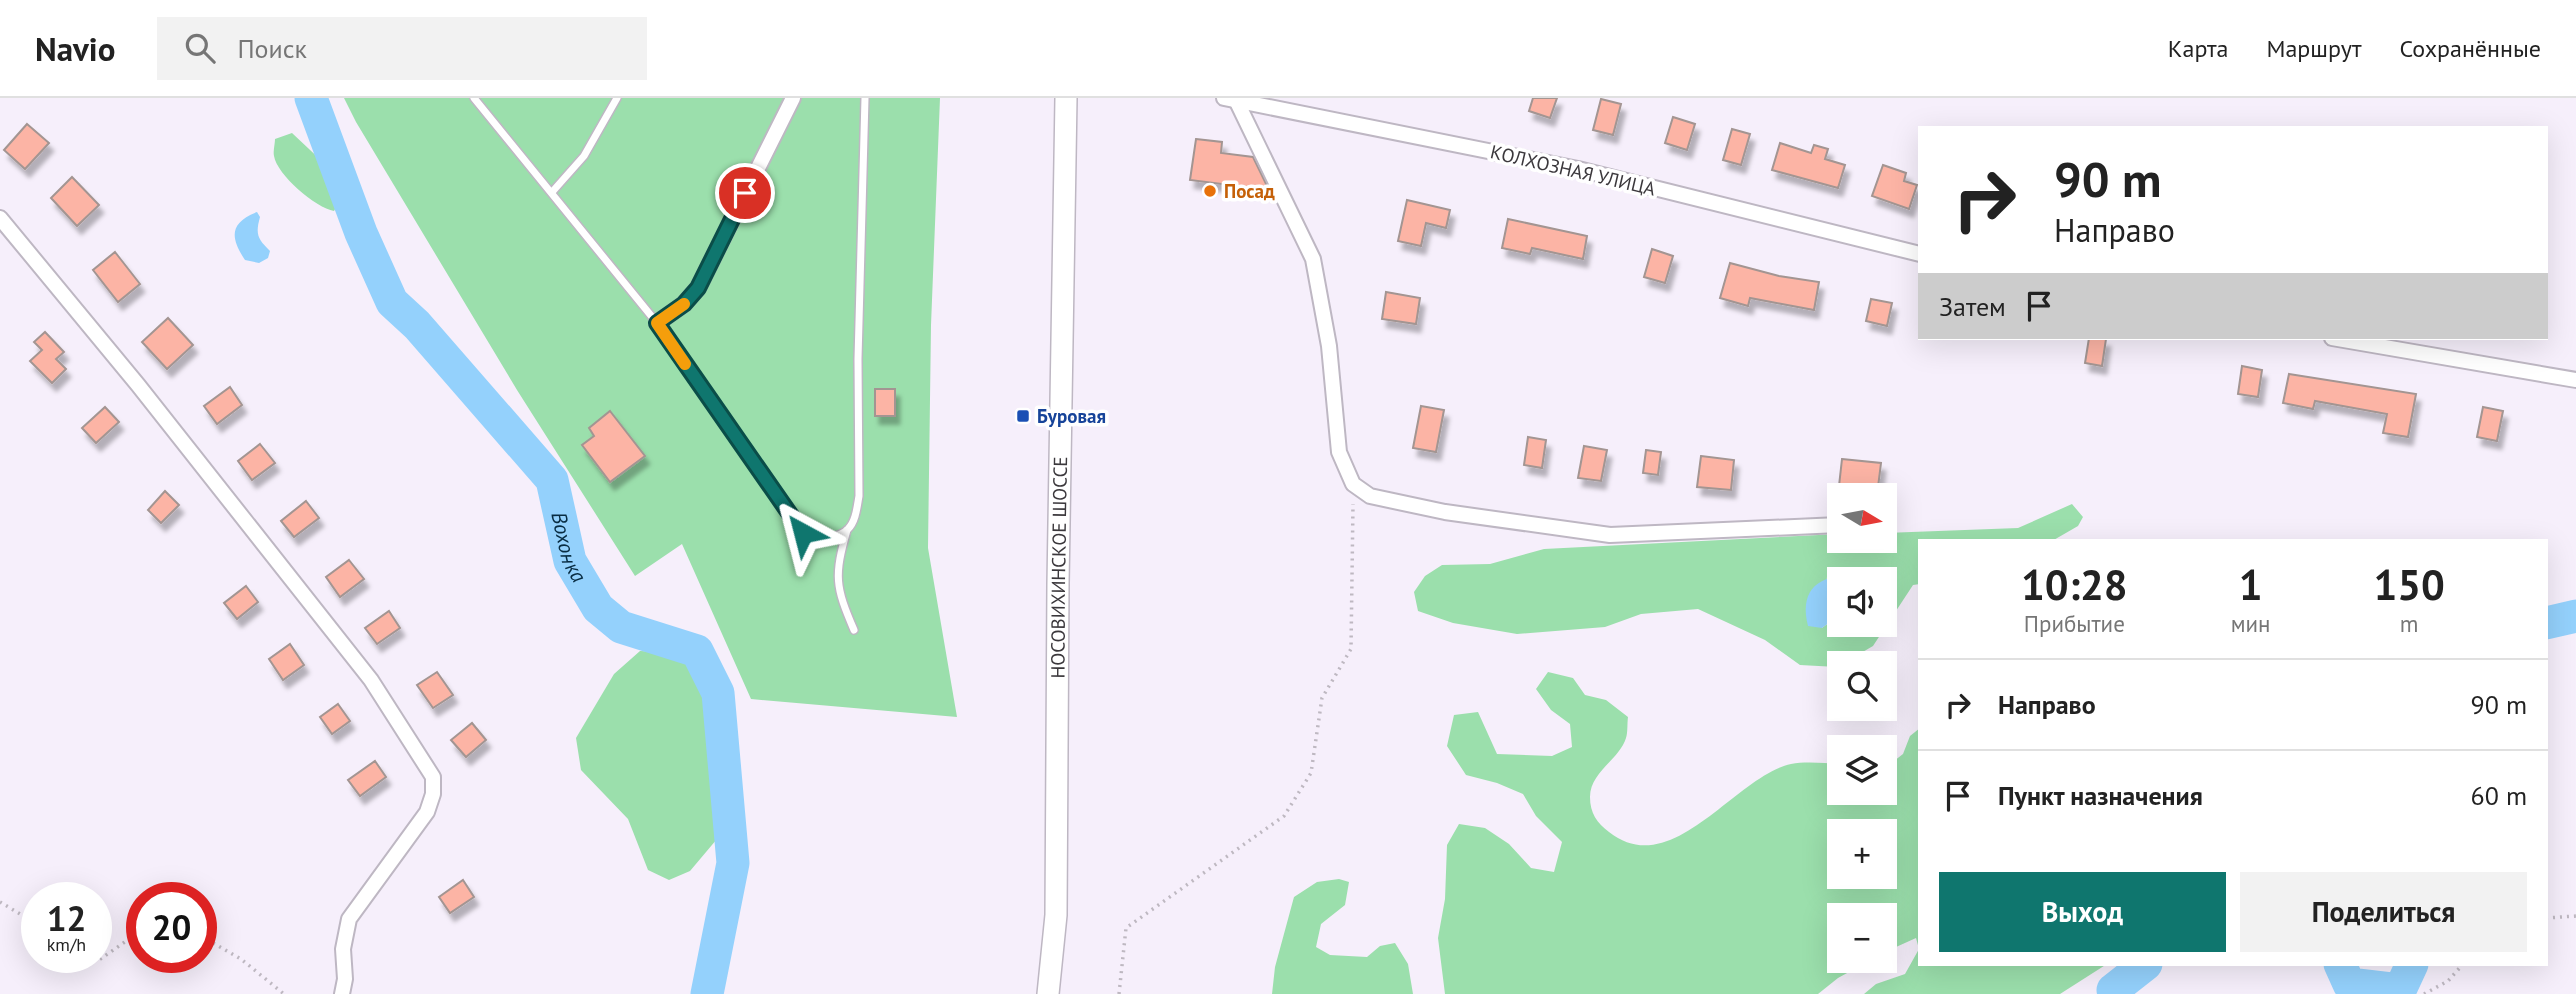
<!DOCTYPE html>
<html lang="ru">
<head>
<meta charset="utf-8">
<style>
  :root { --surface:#fff; --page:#f2f2f2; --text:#222; --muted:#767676; --line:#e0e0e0; --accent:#0f766e }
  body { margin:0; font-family:"PT Sans",sans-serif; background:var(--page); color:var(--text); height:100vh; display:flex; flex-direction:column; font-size:26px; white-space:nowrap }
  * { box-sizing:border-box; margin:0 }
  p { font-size:23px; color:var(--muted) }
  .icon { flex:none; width:38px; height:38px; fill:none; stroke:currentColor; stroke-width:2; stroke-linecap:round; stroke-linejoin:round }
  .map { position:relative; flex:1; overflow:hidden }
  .panel { position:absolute; left:1918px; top:441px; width:630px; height:427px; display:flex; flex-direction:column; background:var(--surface); border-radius:0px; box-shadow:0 7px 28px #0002 }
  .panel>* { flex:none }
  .guide { position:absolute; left:1918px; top:28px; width:630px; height:214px; border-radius:0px; box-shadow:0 7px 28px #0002; background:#fff; color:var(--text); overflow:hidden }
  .needle { width:46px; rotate:100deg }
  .fabs { position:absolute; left:1827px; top:385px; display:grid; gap:14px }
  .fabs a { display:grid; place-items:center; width:70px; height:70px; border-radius:0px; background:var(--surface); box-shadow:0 7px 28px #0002; font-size:35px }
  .speed { position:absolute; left:21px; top:784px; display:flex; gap:14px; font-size:35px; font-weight:700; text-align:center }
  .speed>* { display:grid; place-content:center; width:91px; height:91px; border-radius:50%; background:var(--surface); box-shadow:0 7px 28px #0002; line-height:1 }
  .speed small { font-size:18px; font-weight:400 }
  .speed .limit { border:10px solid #d22; background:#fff; color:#111 }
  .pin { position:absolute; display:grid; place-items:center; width:60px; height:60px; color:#fff; margin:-30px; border:4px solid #fff; border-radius:50%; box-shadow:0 2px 7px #0007 }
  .me { position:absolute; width:77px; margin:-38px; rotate:322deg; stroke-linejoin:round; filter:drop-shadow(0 0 5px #0008) }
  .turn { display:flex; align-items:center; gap:24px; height:147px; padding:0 21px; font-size:32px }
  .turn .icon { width:91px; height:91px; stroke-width:2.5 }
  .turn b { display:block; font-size:49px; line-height:60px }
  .then { display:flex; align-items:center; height:66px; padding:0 21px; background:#0003; gap:14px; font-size:26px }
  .eta { display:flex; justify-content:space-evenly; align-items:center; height:119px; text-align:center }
  .eta b { font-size:42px; font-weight:700; line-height:49px }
  .button { display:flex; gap:14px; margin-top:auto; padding:14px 21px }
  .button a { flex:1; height:80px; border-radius:0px; background:var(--accent); color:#fff; font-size:28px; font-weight:700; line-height:80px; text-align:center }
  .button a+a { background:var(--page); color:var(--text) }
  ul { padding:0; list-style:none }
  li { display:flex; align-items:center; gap:21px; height:91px; padding:0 21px; border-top:2px solid var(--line) }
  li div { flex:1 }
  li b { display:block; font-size:26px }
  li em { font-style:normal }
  header { display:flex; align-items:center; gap:42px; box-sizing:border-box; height:98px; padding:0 35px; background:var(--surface); border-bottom:2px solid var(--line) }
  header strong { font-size:33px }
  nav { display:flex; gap:38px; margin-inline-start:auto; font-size:24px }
  .search { width:490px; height:63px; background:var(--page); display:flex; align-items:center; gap:18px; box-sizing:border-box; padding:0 24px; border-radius:0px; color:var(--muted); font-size:26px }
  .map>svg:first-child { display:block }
  .green { fill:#9bdfac; fill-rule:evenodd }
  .water { fill:#94d1fc }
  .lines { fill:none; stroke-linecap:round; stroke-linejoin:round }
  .river { stroke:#94d1fc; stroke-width:33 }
  .building { fill:#fcb4a5; stroke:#a39592; stroke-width:2; filter:url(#shadow) }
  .service-casing { stroke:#beb7c3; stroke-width:10 }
  .minor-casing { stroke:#beb7c3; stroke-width:18 }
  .secondary-casing { stroke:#beb7c3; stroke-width:24 }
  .path { stroke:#beb8c1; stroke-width:3.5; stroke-dasharray:2 5; stroke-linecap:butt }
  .service { stroke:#fff; stroke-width:7 }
  .minor { stroke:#fff; stroke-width:14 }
  .secondary { stroke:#fff; stroke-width:21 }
  .route-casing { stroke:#0a4d48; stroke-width:18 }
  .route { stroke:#0f766e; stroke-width:12 }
  .slow { stroke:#f59e0b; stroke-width:12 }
  .food-dot { fill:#e8710a; stroke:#fff; stroke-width:2.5 }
  .transit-dot { fill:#1a4fb4; stroke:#fff; stroke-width:2.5 }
  .labels { text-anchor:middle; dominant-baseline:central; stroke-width:7; stroke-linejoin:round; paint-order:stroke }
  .street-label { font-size:19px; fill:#3b383c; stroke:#fff }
  .food-label { font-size:19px; font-weight:bold; fill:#c56008; stroke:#fff; text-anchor:start }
  .transit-label { font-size:19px; font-weight:bold; fill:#164399; stroke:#fff; text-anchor:start }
  .water-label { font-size:21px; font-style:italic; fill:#082c42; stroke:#fff }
</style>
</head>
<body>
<header>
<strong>Navio</strong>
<div class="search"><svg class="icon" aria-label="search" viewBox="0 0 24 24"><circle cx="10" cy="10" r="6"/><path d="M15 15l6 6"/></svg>Поиск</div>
<nav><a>Карта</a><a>Маршрут</a><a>Сохранённые</a></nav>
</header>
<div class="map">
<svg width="2576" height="896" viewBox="0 0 2576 896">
  <defs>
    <filter id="shadow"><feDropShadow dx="4.5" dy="8" stdDeviation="2" flood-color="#0004"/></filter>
  </defs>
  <rect width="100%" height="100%" fill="#f6effb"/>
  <g class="green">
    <path d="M344 0H940L931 227 928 450 957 619 751 601 682 446 635 478 517 292 356 24Z"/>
    <path d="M292 35 326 67 338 90 339 104 334 113C316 110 277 77 274 58 273 53 275 46 275 41Z"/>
    <path d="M2072 406 2083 419 2078 428 2052 443H1920V486L1913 487 1873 548 1837 569 1800 567 1765 542 1698 511 1641 516 1605 529 1517 536 1453 525 1418 513 1414 494 1425 478 1442 467 1490 466 1544 451 1839 436V443H1885V435L2018 430ZM1827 479 1885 481V527H1839V517L1822 530Z"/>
    <path d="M640 553 664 554 691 566 706 605 717 741 690 773 669 782 648 772 628 721 581 672 576 640 614 576Z"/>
    <path d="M1548 574 1573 580 1585 597 1606 602 1628 619C1627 626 1628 634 1626 640 1619 662 1590 674 1590 699 1590 715 1597 725 1609 734 1672 784 1735 678 1791 666 1805 663 1825 665 1839 666V695H1885V670L1903 656 1910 638 1920 630V866H2107L2060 896H1864L1876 886 1905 876 1919 851 1916 840 1885 854V817H1839V863H1869L1838 880 1818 896H1445L1438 840 1445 801 1447 747 1459 726 1485 730 1509 746 1531 770 1554 774 1562 744 1536 718 1523 696 1497 685 1466 677 1447 648 1454 617 1478 614 1497 656 1552 658 1572 649 1570 626 1551 612 1536 591ZM1839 733H1885V779H1839Z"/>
    <path d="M1339 781 1349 784 1345 807 1321 826 1316 849 1330 857 1367 859 1380 848 1395 845 1408 866 1413 896H1272L1275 869 1294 799 1317 784Z"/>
  </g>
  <g class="water">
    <path d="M257 114 260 119C255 137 258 141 270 153L268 160 259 165 245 162C231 141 228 125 257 114Z"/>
    <path d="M1846 477 1856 481H1839V517L1822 530 1808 528C1800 495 1814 480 1846 477Z"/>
  </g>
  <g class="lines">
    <g class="river">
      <path id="s1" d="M311 0 361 135 392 204 417 227 552 382 570 463 598 510 621 529 697 553 718 595 733 765 707 896"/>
      <path d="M2546 525 2576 518"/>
      <path d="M2340 866 2349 886 2400 892 2412 866"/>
      <path d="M2117 896 2113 892 2146 866"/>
    </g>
  </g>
  <g class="building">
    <path d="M1533 0H1557L1550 20 1529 13Z"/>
    <path d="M1601 1 1621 6 1613 37 1593 32Z"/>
    <path d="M1673 19 1695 26 1687 52 1665 45Z"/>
    <path d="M27 26 49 45 25 71 4 52Z"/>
    <path d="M1732 31 1750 36 1741 67 1723 62Z"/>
    <path d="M1196 41 1222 44 1221 55 1253 59 1269 92 1190 82Z"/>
    <path d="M1780 45 1811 55 1814 47 1828 51 1825 61 1845 67 1838 90 1772 72Z"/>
    <path d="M1883 67 1906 75 1904 83 1917 87 1909 111 1872 98Z"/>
    <path d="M72 79 99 107 77 128 51 100Z"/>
    <path d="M1407 102 1450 112 1446 130 1426 125 1421 148 1398 143Z"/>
    <path d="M1508 121 1587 138 1583 161 1532 150 1530 156 1502 150Z"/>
    <path d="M1652 151 1673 158 1665 185 1644 179Z"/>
    <path d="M115 154 140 186 118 204 93 172Z"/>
    <path d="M1730 165 1779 178 1819 184 1814 212 1750 200 1748 208 1720 200Z"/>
    <path d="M1386 194 1420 200 1416 226 1382 221Z"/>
    <path d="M1871 201 1892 205 1887 228 1866 223Z"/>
    <path d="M168 220 193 247 167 271 142 244Z"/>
    <path d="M45 234 64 254 56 261 66 271 52 285 30 263 42 252 34 244Z"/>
    <path d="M2089 240 2106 241 2102 268 2085 265Z"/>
    <path d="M2242 268 2262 272 2258 299 2238 296Z"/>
    <path d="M2289 276 2416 296 2408 339 2383 335 2387 316 2315 303 2313 311 2283 305Z"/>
    <path d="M230 289 242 307 217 326 204 308Z"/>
    <rect x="875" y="291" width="20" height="27"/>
    <path d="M1421 308 1444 312 1436 354 1413 350Z"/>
    <path d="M105 309 119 324 96 345 82 330Z"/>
    <path d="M2483 309 2503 313 2497 343 2477 339Z"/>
    <path d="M610 313 645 358 610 384 582 347 594 338 589 330Z"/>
    <path d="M1528 339 1546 342 1542 370 1524 367Z"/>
    <path d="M260 346 275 365 252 382 238 363Z"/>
    <path d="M1584 348 1607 352 1601 383 1578 380Z"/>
    <path d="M1646 352 1661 354 1658 377 1643 375Z"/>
    <path d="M1701 358 1734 362 1731 392 1697 389Z"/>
    <path d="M1842 361 1881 365 1877 397H1838Z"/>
    <path d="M165 393 179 407 161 425 148 412Z"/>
    <path d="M306 403 319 420 294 439 281 423Z"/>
    <path d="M349 462 364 481 340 499 326 479Z"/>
    <path d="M246 488 258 504 237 521 224 505Z"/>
    <path d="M389 513 400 530 377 546 365 530Z"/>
    <path d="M290 546 304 567 283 582 269 561Z"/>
    <path d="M437 574 453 597 433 610 417 587Z"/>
    <path d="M338 606 350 623 332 636 320 619Z"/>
    <path d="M472 625 486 642 466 659 451 642Z"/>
    <path d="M375 663 386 679 360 698 348 682Z"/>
    <path d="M463 782 474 799 450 815 439 799Z"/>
  </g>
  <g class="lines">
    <g class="service-casing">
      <g id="service">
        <path d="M474 0 657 225 792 423C795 426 799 433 803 435 815 441 839 441 848 431 856 423 857 409 859 398L858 261 865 0"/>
        <path d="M553 93 584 58 617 0"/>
        <path d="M847 432C834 478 835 488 854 532"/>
      </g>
    </g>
    <g class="minor-casing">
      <g id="minor">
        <path d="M1224 0 1578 71 1920 156"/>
        <path d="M1236 2 1313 161 1329 248 1339 354 1353 386 1370 398 1445 414 1610 437 1839 427"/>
        <path d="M0 120 138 287 371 582 433 679V696L427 714 349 821 343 851 345 881 342 896"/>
        <path d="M657 225 684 206 698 190 793 0"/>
        <path d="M2332 240 2576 282"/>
      </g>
    </g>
    <g class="secondary-casing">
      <g id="secondary">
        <path id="s2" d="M1048 896 1056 817 1058 486 1066 0"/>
      </g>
    </g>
    <g class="path">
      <path d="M0 804 37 826"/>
      <path d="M2546 820 2576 818"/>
      <path d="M201 838 241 861 284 896"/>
      <path d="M94 859 99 862 142 832"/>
      <path d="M1119 896 1126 830 1284 718 1311 675 1322 600 1351 551 1353 406"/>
      <path d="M2424 896 2448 883 2463 866"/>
    </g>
    <use href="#service" class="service"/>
    <use href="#minor" class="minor"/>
    <use href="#secondary" class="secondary"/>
  </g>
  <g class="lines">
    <g class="route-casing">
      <path id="route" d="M745 95 698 190 684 206 657 225 803 435"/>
    </g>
    <use href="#route" class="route"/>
    <path class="slow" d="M684 206 657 225 685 266"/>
  </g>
  <circle class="food-dot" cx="1210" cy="93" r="7"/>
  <rect class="transit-dot" x="1016" y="311" width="14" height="14" rx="3.5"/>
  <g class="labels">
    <g class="street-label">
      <text transform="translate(1573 72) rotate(13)">КОЛХОЗНАЯ УЛИЦА</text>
      <text stroke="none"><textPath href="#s2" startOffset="427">НОСОВИХИНСКОЕ ШОССЕ</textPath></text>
    </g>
    <g class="food-label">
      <text x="1224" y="93">Посад</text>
    </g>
    <g class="transit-label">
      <text x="1037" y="318">Буровая</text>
    </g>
    <g class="water-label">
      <text stroke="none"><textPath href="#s1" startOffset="528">Вохонка</textPath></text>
    </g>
  </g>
</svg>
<div class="fabs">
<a><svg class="needle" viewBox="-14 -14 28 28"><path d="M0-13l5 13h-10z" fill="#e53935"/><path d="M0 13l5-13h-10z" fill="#767676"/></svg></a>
<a><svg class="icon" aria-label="sound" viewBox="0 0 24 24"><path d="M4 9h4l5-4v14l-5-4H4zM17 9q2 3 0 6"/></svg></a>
<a><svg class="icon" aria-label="search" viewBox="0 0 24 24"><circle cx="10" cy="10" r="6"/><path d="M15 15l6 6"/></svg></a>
<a><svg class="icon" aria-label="layers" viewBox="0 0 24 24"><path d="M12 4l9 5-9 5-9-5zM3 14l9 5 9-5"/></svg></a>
<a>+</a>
<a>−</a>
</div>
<div class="speed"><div>12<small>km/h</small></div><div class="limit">20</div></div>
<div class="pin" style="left:745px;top:95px;background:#d93025"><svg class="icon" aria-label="arrive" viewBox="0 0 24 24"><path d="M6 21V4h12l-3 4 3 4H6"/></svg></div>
<svg class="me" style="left:803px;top:435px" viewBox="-20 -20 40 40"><path d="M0-17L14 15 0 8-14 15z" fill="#0f766e" stroke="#fff" stroke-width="4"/></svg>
<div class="guide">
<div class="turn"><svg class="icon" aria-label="right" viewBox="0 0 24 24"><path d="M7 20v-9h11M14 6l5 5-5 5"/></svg><div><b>90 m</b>Направо</div></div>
<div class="then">Затем<svg class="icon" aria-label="arrive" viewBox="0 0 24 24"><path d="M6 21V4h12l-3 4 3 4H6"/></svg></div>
</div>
<section class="panel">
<div class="eta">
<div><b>10:28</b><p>Прибытие</p></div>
<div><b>1</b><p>мин</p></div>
<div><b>150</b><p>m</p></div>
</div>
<ul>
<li><svg class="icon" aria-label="right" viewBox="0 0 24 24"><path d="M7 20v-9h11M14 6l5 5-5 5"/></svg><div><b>Направо</b></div><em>90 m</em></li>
<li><svg class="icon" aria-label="arrive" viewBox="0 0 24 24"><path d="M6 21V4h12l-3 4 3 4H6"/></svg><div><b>Пункт назначения</b></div><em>60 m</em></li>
</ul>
<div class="button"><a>Выход</a><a>Поделиться</a></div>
</section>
</div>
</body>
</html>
